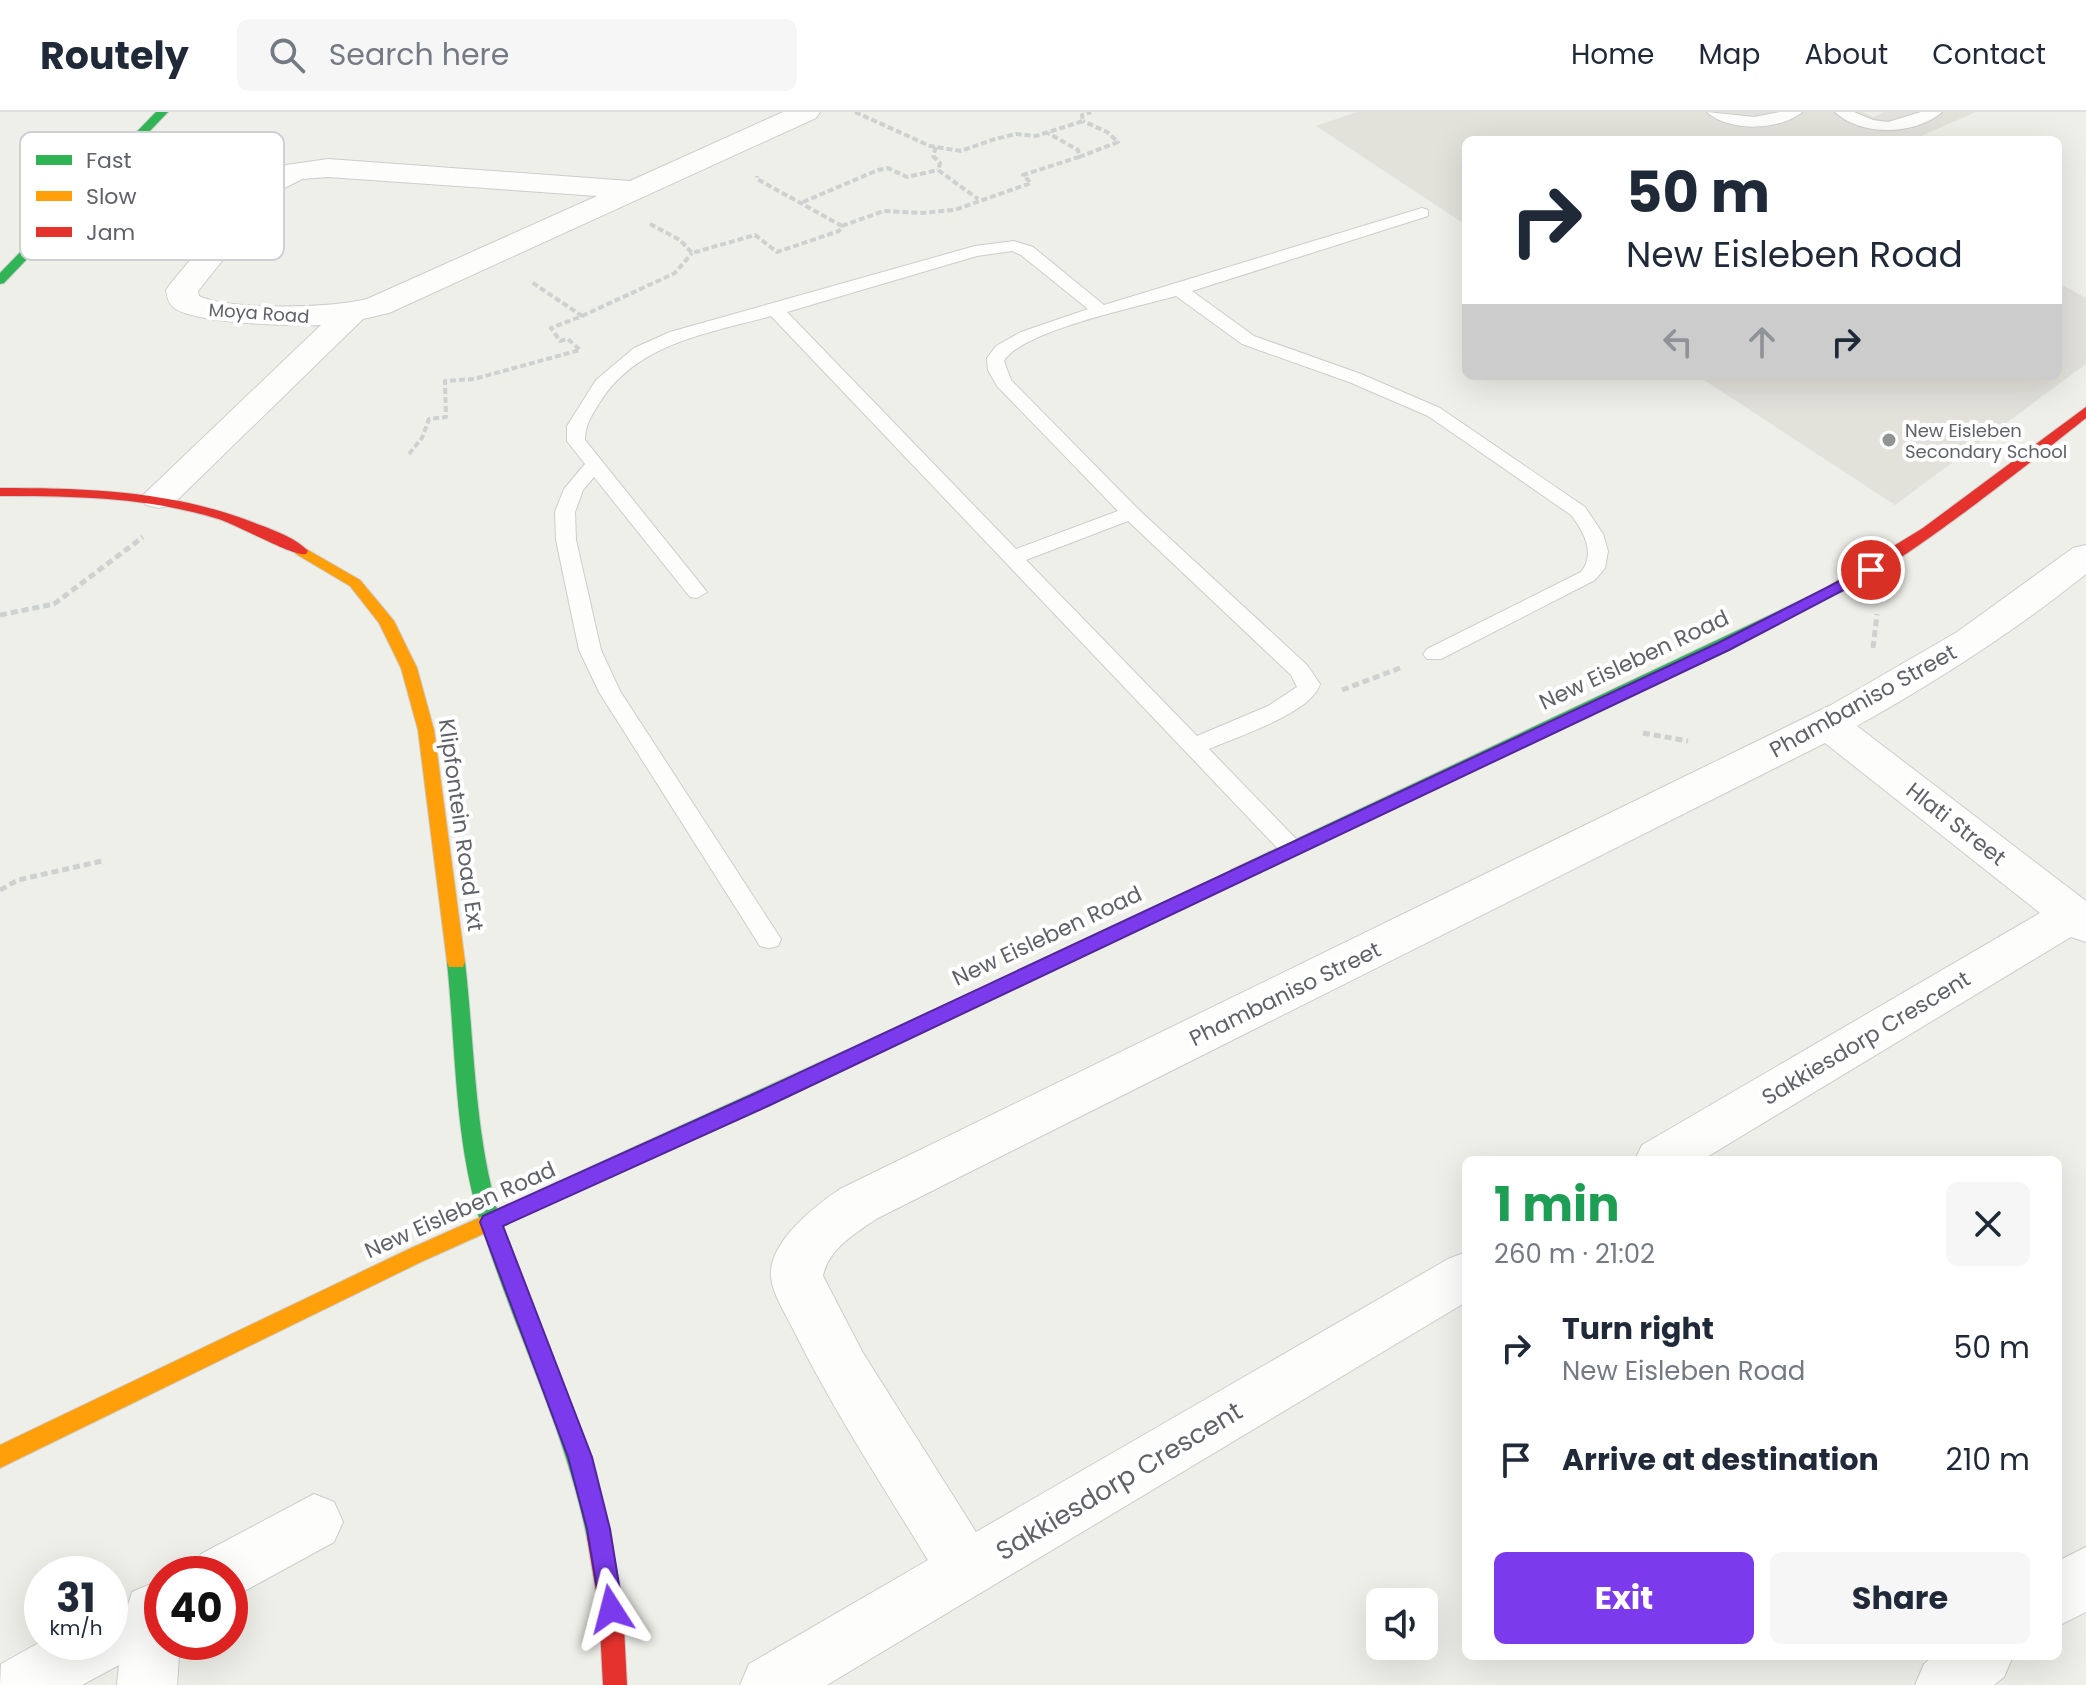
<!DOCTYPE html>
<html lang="en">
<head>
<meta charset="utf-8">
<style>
  :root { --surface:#fff; --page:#f6f6f7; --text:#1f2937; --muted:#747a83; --line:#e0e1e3; --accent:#7c3aed }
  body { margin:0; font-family:Poppins,sans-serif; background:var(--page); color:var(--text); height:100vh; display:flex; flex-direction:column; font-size:30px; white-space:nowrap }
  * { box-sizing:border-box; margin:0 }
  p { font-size:26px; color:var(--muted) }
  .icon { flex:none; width:44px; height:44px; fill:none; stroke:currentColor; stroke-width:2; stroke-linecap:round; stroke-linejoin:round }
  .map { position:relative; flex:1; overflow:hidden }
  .details { position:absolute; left:1462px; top:1044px; width:600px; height:504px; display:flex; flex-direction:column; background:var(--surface); border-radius:12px; box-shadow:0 8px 32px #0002 }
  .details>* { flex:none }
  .hud { position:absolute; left:1462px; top:24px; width:600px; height:244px; border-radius:12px; box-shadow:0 8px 32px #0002; background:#fff; color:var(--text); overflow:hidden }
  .controls { position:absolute; left:1366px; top:1476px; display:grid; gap:16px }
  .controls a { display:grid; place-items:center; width:72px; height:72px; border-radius:12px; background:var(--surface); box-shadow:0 8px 32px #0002; font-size:40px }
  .speed { position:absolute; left:24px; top:1444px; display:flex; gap:16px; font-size:40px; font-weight:700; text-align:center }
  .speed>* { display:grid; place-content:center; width:104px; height:104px; border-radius:50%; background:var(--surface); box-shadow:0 8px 32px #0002; line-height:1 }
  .speed small { font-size:20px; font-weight:400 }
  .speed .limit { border:12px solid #d22; background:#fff; color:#111 }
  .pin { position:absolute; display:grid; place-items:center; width:68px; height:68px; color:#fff; margin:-34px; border:4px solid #fff; border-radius:50%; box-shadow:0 2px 8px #0007 }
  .me { position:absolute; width:88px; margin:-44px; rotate:351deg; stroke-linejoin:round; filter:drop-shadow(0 0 6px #0008) }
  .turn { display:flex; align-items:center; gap:28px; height:168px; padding:0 32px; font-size:36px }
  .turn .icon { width:104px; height:104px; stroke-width:2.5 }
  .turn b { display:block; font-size:56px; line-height:68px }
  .lanes { display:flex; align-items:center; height:76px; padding:0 32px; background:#0003; justify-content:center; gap:40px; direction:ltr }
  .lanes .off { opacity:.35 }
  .round { display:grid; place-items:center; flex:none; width:84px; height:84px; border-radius:12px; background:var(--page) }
  .overview { display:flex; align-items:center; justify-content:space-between; height:136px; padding:0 32px }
  h1 { font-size:48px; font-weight:700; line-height:60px; color:#1e9e55 }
  .cta { display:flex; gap:16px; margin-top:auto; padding:16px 32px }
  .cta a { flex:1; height:92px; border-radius:12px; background:var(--accent); color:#fff; font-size:32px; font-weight:700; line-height:92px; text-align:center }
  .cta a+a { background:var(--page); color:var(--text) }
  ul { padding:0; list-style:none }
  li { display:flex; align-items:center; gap:24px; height:112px; padding:0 32px }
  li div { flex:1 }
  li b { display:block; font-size:30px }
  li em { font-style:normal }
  header { display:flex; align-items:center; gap:48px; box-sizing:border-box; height:112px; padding:0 40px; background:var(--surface); border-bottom:2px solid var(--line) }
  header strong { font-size:38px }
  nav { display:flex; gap:44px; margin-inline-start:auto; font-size:28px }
  .search { width:560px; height:72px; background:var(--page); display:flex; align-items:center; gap:20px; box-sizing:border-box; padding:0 28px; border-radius:12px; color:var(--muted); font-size:30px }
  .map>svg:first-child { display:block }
  .education { fill:#e2e1da }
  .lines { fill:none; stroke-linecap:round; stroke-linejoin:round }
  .lane-casing { stroke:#cccdcc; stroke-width:2 }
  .street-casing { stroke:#cccdcc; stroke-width:2 }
  .fast-casing { stroke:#cdcdcd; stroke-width:2 }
  .slow-casing { stroke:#cdcdcd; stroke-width:2 }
  .jam-casing { stroke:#cdcdcd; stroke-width:2 }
  .path-far1 { stroke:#cdd1cf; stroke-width:4; stroke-dasharray:6 3; stroke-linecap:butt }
  .path { stroke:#cdd1cf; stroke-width:5; stroke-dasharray:7 4; stroke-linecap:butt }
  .lane { fill:#fdfdfc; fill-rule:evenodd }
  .street { fill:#fdfdfc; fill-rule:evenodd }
  .fast { fill:#30b455; fill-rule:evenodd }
  .slow { fill:#ff9f0a; fill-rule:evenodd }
  .jam { fill:#e5322d; fill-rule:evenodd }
  .route { fill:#7c3aed; stroke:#51269a; stroke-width:2 }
  .poi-dot { fill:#919396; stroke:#fff; stroke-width:3 }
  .labels { text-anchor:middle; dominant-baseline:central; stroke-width:8; stroke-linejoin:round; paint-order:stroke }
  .far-street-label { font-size:18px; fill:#5f6268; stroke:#fff }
  .far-poi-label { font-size:18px; fill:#5f6268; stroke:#fff; text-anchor:start }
  .street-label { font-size:22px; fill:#5f6268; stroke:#fff }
  .near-street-label { font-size:26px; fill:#5f6268; stroke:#fff }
  .key { fill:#fff; stroke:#cfd0d2; stroke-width:2 }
  .key-label { font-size:22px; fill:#5f6268 }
</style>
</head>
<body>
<header>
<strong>Routely</strong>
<div class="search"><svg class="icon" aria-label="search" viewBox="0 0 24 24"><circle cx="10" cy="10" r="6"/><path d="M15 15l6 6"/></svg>Search here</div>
<nav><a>Home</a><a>Map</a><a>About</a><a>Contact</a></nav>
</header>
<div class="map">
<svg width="2086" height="1573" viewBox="0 0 2086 1573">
  <rect width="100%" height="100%" fill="#efefea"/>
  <g class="education">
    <path d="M1357 0H1863L1873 5 1885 0H1976L1912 28H1466V113L1316 14Z"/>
    <path d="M2058 171 2086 186V252L1895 393 1698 264H2058Z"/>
  </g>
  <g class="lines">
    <g class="lane-casing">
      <g id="lane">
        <path d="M1707 0 1754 5 1780 0H1802C1780 19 1728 20 1707 0Z"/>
        <path d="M1835 0H1854L1873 8 1888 10 1921 0H1942C1916 23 1861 25 1835 0Z"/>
        <path d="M1422 96 1428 98V104L1192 179 1254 224 1361 262 1440 296 1585 395 1603 422 1608 439 1605 456 1595 468 1441 547H1427L1423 542 1427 537 1581 460C1596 441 1584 420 1571 403L1428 304 1349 270 1242 232 1176 184C1141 194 1021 219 1004 249L1011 268 1138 397 1307 553 1320 572C1312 601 1236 625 1209 637L1299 730 1303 736 1299 742 1291 744 1283 742 771 204C709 221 637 231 600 290 592 303 585 312 585 328L707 480 697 486 690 485 594 365 583 378 575 400 576 428 601 538 620 579 781 827 778 834 769 836 760 834 599 580 579 538 556 428 555 400 564 377 585 352 567 329V314L596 268 634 236 670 220 975 134 1014 129 1033 135 1104 193ZM1012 139 1021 143 1088 197 1021 220 996 234 987 246 988 258 997 274 1118 399 1016 437 787 200 977 144ZM1128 409 1291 563 1297 575 1268 594 1197 624 1026 448Z"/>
      </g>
    </g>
    <g class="street-casing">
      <g id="street">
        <path d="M783 0H820L816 6 389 201 363 207 172 393 159 396 146 393 141 385 321 213C294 214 192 212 173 195 168 191 167 184 166 178L171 171 257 68 286 53 328 47 630 69ZM328 65 597 84 367 187C333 196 230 199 199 184L198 179 277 80 302 67Z"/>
        <path d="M2086 433V462C2014 520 1937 569 1857 614L2086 789V830L2071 825 1702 1048H1635L1642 1033 2040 801 1825 631 876 1107C855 1122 828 1137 823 1164L863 1241 976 1420 1448 1147 1466 1140V1190L827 1573H740L749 1552 928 1448C882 1373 834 1299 795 1221 787 1204 773 1184 771 1165 768 1130 815 1094 840 1077L1831 593 1957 520 2073 436Z"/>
        <path d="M314 1382 334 1390 343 1410 334 1430 230 1487V1462H193L201 1442Z"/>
        <path d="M2086 1435V1500L2058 1514V1449Z"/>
        <path d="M153 1471 162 1475V1530H180L177 1573H117L119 1553 82 1573H0L1 1552 42 1529 110 1530V1504L122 1512 132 1480Z"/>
        <path d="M1934 1544H2013L2004 1565 1994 1573H1915L1924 1552Z"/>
      </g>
    </g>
    <g class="fast-casing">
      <g id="fast">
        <path d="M156 0H168L4 171 0 172V161Z"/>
        <path d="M1827 476 1835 481 1832 484 1729 538 1243 768 1237 770 1228 763 1231 758Z"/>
        <path d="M456 843 463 845 465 850C475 936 474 1026 501 1110 535 1217 587 1315 611 1426L607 1434 599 1437 591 1434 587 1426C565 1315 513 1217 480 1109 454 1026 456 936 447 850L449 845Z"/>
        <path d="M1000 868 1007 870 1009 875 1007 880 768 994 519 1106 512 1109 505 1106 502 1100 505 1094Z"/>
      </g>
    </g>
    <g class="slow-casing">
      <g id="slow">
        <path d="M301 434 360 468 394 509 417 556 434 618 465 850 463 855H449L447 850 418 618 401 556 379 511 350 474 296 442 294 439Z"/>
        <path d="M512 1091 519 1094 522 1100 519 1106 423 1149 0 1356V1333L409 1137Z"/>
      </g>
    </g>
    <g class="jam-casing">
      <g id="jam">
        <path d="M2086 295V306C2051 334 1855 492 1822 484V478L1923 416Z"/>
        <path d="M0 376C90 376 176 379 260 413 276 419 297 427 308 439L306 442C293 445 235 411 215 406 145 385 73 384 0 384Z"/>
        <path d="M1237 756 1243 758 1246 763 1243 768 1007 880H993L991 875 993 870Z"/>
        <path d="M599 1415 607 1418 611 1426 623 1497 627 1573H603L599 1497 587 1426 591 1418Z"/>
      </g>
    </g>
    <g class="path-far1">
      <path d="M855 0 930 34 961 39 995 27 1016 22 1036 24 1083 9 1082 3 1091 0"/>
      <path d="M936 35 933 44 940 51 938 58 978 87"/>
      <path d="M1079 45 1118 30 1107 20 1083 9"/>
      <path d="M803 90 878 58 888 56 907 65 938 58"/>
      <path d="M650 112 680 128 692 141 755 123 777 140 839 119 842 114 757 67V64"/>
      <path d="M842 114 884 99 920 101 954 98 1031 71 1023 63 1079 45 1078 38 1048 21"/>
      <path d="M582 204 675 161 692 141"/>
      <path d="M409 342 422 326 429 307 446 305 445 269 474 267 580 238 568 227 560 229 551 216 582 204 530 169"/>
    </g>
    <g class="path">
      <path d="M0 503 54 492 143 425"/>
      <path d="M1873 536 1877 502"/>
      <path d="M1342 578 1400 556"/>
      <path d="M1643 621 1688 629"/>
      <path d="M0 778 18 768 102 749"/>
    </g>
    <use href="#lane" class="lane"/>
    <use href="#street" class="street"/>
    <use href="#fast" class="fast"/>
    <use href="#slow" class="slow"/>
    <use href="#jam" class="jam"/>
  </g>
  <path class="route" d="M1871 453 1876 455V461L1729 538 768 994 503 1114 592 1345 610 1417 623 1497 619 1506 611 1510 602 1506 587 1417 568 1345 480 1110 483 1104 754 982 1718 531Z"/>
  <circle class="poi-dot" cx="1889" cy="328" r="8"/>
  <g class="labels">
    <g class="far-street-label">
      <text transform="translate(259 201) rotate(4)">Moya Road</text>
    </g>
    <g class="far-poi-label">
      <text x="1905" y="318">New Eisleben<tspan x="1905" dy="21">Secondary School</tspan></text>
    </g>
    <g class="street-label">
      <text transform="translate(1634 548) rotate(-25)">New Eisleben Road</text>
      <text transform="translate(1863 589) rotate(-29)">Phambaniso Street</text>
      <text transform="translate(1956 712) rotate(38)">Hlati Street</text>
      <text transform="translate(461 713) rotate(82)">Klipfontein Road Ext</text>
      <text transform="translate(1047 824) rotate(-25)">New Eisleben Road</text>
      <text transform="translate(1285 882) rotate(-26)">Phambaniso Street</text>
      <text transform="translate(1866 926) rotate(-31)">Sakkiesdorp Crescent</text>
      <text transform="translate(460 1098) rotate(-24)">New Eisleben Road</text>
    </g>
    <g class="near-street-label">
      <text transform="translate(1119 1369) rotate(-31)">Sakkiesdorp Crescent</text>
    </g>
  </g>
  <rect x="20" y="20" width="264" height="128" rx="12" class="key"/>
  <rect x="36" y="43" width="36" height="10" fill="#30b455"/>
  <rect x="36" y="79" width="36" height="10" fill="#ff9f0a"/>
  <rect x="36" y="115" width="36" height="10" fill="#e5322d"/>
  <g class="key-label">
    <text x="86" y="56">Fast</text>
    <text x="86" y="92">Slow</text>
    <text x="86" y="128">Jam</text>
  </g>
</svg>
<div class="controls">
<a><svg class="icon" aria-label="sound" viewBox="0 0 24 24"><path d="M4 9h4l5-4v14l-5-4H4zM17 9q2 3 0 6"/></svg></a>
</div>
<div class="speed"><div>31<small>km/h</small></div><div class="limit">40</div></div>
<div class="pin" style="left:1871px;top:458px;background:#d93025"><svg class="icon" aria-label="arrive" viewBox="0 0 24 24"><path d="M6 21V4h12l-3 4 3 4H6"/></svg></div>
<svg class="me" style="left:611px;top:1497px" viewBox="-20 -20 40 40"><path d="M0-17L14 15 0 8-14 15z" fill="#7c3aed" stroke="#fff" stroke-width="4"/></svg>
<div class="hud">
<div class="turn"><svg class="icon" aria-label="right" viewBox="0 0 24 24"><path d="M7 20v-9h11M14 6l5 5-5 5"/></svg><div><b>50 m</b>New Eisleben Road</div></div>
<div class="lanes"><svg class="icon off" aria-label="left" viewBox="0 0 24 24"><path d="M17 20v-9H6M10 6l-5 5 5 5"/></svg><svg class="icon off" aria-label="ahead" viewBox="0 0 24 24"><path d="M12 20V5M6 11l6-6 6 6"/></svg><svg class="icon" aria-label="right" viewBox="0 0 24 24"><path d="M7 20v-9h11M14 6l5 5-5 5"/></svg></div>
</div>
<section class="details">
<div class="overview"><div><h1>1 min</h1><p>260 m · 21:02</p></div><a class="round"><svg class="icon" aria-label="close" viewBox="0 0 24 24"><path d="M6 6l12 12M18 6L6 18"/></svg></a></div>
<ul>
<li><svg class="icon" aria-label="right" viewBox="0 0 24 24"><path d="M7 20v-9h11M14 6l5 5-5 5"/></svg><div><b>Turn right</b><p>New Eisleben Road</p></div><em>50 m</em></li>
<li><svg class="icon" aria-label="arrive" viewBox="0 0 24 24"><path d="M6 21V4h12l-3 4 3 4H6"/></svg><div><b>Arrive at destination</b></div><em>210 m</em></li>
</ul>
<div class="cta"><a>Exit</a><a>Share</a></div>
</section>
</div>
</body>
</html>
